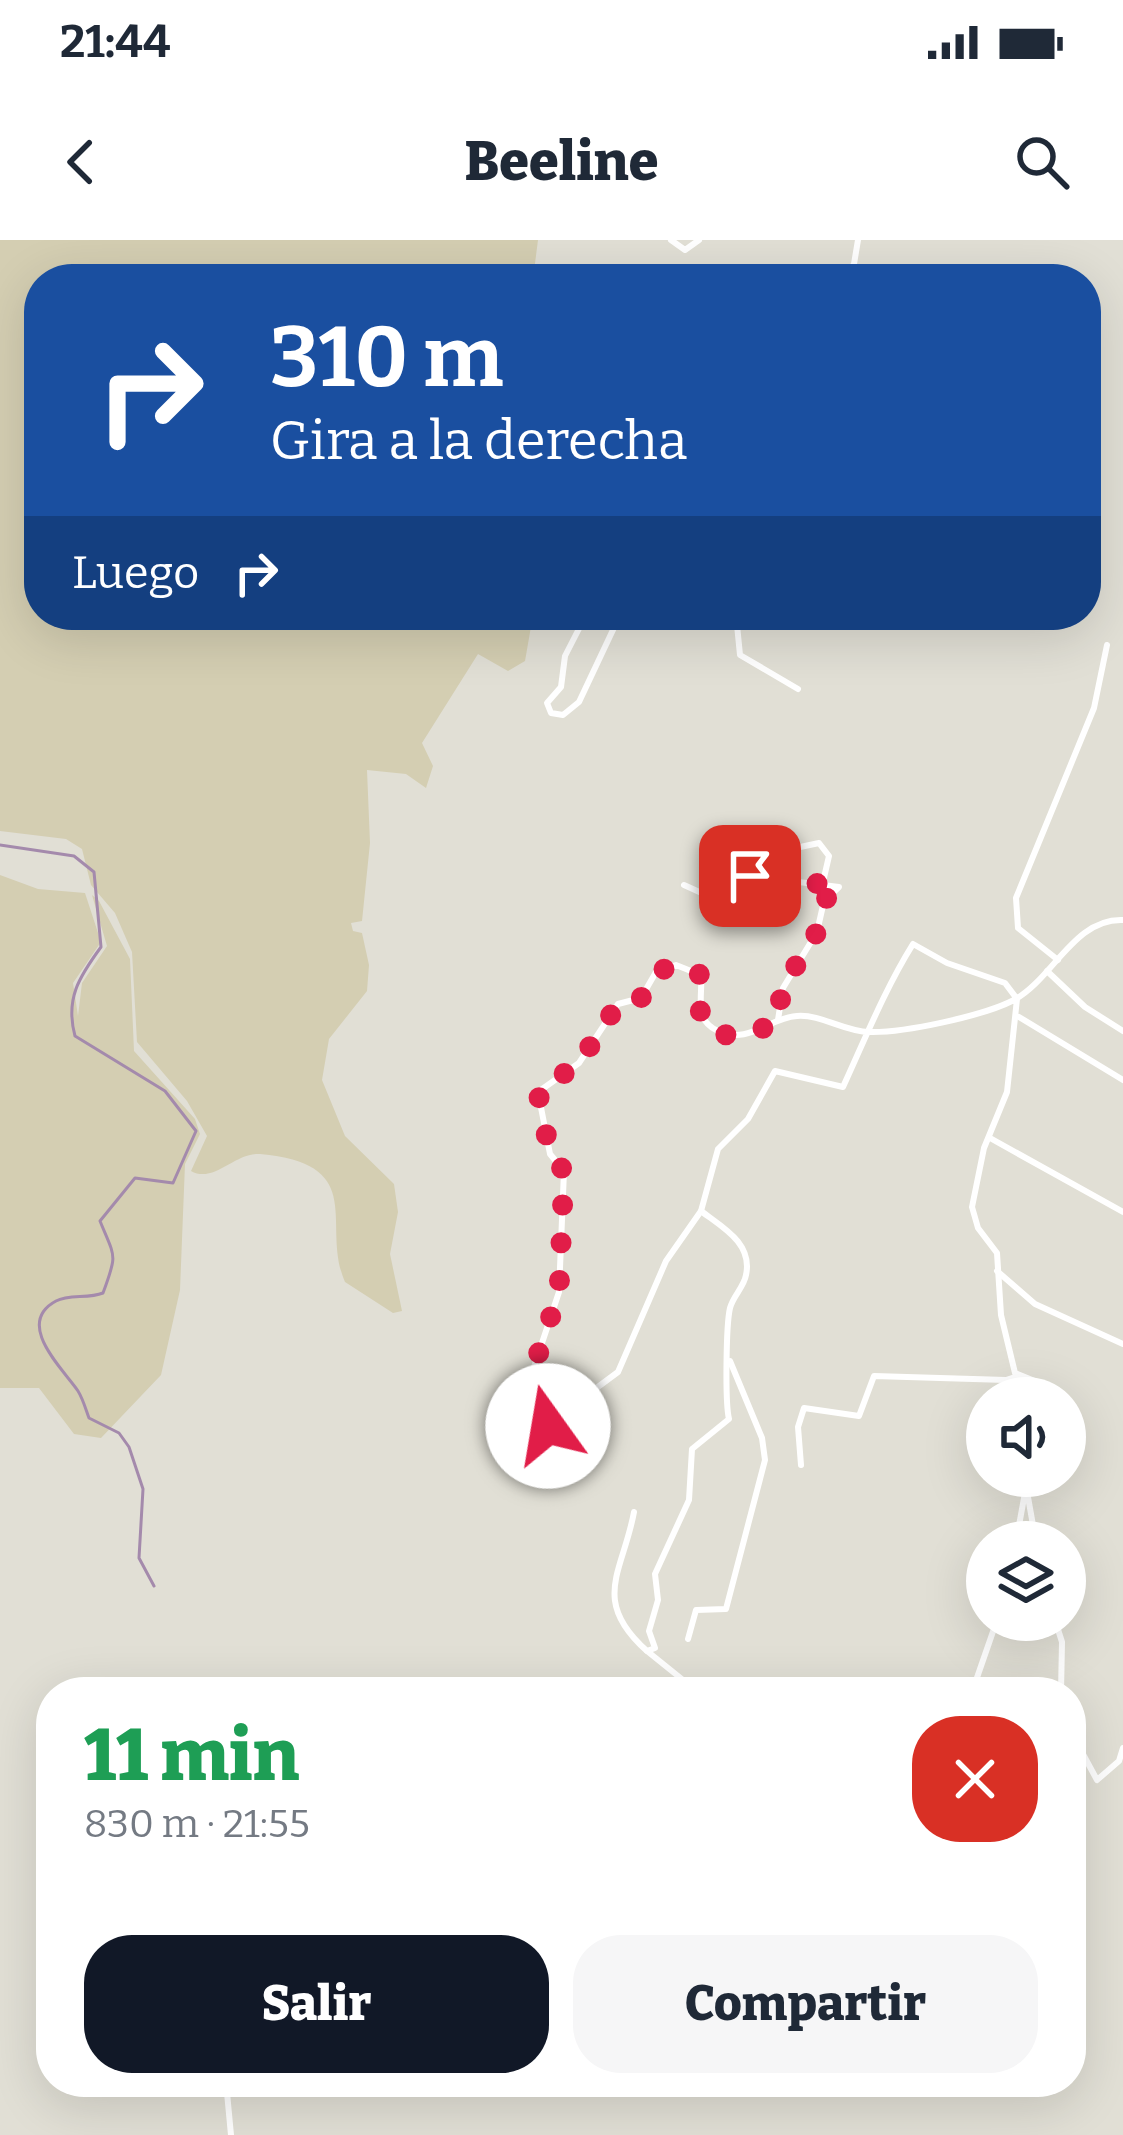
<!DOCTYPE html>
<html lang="es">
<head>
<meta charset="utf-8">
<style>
  :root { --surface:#fff; --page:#f6f6f7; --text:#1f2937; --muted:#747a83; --accent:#111827 }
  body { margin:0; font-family:Bitter,serif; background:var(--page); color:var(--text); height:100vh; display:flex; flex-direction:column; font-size:45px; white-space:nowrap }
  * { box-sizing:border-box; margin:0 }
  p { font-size:39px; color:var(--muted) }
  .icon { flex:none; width:66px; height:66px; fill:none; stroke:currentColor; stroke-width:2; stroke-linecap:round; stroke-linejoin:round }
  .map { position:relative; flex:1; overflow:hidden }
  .side { position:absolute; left:36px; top:1437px; width:1050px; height:420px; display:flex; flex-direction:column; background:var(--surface); border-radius:48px; box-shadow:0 12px 48px #0002 }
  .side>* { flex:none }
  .top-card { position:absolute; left:24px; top:24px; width:1077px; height:366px; border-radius:48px; box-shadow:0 12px 48px #0002; background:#1a4fa0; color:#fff; overflow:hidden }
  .tools { position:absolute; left:966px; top:1137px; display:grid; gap:24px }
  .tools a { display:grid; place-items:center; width:120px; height:120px; border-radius:50%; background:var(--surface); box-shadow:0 12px 48px #0002; font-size:60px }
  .pin { position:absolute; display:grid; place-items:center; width:102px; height:102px; color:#fff; margin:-51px; border-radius:24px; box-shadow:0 6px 18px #0006 }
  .me { position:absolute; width:132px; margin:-66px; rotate:347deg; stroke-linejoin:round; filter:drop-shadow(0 0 9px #0008) }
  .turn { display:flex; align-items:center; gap:42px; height:252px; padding:0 48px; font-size:54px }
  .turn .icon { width:156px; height:156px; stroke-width:2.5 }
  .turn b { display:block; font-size:84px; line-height:102px }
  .then { display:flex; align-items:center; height:114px; padding:0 48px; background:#0003; gap:24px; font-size:45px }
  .round { display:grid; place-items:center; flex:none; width:126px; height:126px; border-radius:48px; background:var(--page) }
  .summary { display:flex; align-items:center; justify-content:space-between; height:204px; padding:0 48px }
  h1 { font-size:72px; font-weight:800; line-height:90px; color:#1e9e55 }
  .button { display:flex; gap:24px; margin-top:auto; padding:24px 48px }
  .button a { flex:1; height:138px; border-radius:48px; background:var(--accent); color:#fff; font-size:48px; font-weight:800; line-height:138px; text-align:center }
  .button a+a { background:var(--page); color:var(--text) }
  .status { display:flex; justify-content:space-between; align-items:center; height:84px; padding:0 60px; background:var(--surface); direction:ltr }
  .status svg { height:33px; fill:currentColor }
  header { display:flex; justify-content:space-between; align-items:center; height:156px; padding:0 48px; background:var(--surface); font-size:54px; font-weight:800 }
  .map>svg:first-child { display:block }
  .green { fill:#d4ceb2 }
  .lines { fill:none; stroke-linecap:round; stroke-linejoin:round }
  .stream { stroke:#a48aac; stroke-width:3 }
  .street { stroke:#fff; stroke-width:6 }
  .route { stroke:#e11d48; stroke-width:21; stroke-dasharray:0 37.8 }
</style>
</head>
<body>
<div class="status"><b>21:44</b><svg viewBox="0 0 49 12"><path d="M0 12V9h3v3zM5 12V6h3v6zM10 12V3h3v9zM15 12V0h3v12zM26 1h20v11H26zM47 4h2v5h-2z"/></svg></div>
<header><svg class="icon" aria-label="back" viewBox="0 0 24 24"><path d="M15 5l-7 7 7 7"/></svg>Beeline<svg class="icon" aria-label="search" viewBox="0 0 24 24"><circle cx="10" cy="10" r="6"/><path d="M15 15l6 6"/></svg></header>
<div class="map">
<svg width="1123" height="1895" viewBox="0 0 1123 1895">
  <rect width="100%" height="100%" fill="#e1dfd5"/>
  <g class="green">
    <path d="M0 0H538L533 39H39V375H533L525 421 508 431 478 414 422 503 433 526 426 548 406 534 367 530 370 603 362 681 351 683 353 691 362 693 369 725 367 751 329 799 322 840 345 896 394 944 398 972 390 1014 402 1071 393 1073 345 1042C320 985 370 924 260 914 235 912 214 944 191 931L207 896 187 861 137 802 132 712 115 673 91 645 82 609 66 599 0 591Z"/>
    <path d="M0 635 38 649 85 653 101 702 73 743 78 776 82 743 107 706 92 655 99 661 130 719 134 811 195 879 200 894 185 924 180 1050 161 1135 101 1198 74 1194 39 1148H0Z"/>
  </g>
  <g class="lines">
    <path class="stream" d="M0 605 74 616 94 632 101 707C79 737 65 759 75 796L165 851 196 891 173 943 135 938 100 981C115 1018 118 1013 103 1053 88 1059 69 1054 56 1061 13 1084 65 1131 78 1151 83 1159 86 1170 89 1178L119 1193 129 1207 143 1249 139 1318 154 1346"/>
    <g class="street">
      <path d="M671 0 685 10 699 0"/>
      <path d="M843 39 854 24 858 0"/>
      <path d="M586 375 565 416 561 447 547 463 551 473 563 475 579 462 620 375"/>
      <path d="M736 375 740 415 798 449"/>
      <path d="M758 616 819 603 829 616 823 642"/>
      <path d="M684 645 706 655 750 636 839 647 824 661 817 692 783 748 778 780"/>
      <path d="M1058 720 1018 688 1016 658 1094 468 1107 405"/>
      <path d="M1047 731 1085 767 1123 791"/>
      <path d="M1019 777 1123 840"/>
      <path d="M990 898 1123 972"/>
      <path d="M997 1031 1035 1064 1123 1104"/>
      <path d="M1050 1158 1047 1146 1015 1133 1001 1075 997 1013 978 988 972 967 984 908 1007 852 1017 759 1005 743 947 723 913 704C885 749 865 799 843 847L775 831 748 879 718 909 701 971 666 1021 618 1132 587 1155 567 1198 555 1215 546 1218 548 1186 534 1127 559 1052 564 931 550 914 538 852 579 823 618 764 641 758 656 732 676 725 701 735C703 757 693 780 718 791 749 805 768 778 797 776 821 774 845 792 869 792 904 793 983 776 1014 760 1053 739 1074 678 1123 680"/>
      <path d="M801 1225 798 1187 804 1168 859 1176 874 1136 1006 1140 1018 1136"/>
      <path d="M1028 1257 1036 1302"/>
      <path d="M634 1272C623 1332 590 1360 647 1411L655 1408 649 1391 658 1360 655 1334 689 1260 692 1209 729 1179C725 1163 726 1085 730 1068 733 1056 744 1047 746 1035 753 1003 722 987 701 971"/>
      <path d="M1016 1302 1028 1236"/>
      <path d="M1055 1380 1062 1402 1061 1452"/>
      <path d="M688 1399 696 1370 726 1369 765 1220 762 1198 730 1121"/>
      <path d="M647 1411 683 1440 685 1452"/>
      <path d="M972 1452 997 1380"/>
      <path d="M1071 1492 1097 1540 1119 1521 1123 1508"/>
      <path d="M226 1842 231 1895"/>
    </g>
  </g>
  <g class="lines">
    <path class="route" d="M548 1186 534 1127 559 1052 564 931 550 914 538 852 579 823 618 764 641 758 656 732 676 725 701 735C702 748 698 764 701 774 710 808 759 794 778 780L782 748 817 692 824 661 838 646 750 636"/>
  </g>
</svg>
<div class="tools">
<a><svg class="icon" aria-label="sound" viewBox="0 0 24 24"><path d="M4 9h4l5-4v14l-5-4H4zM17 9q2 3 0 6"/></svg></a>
<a><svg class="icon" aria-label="layers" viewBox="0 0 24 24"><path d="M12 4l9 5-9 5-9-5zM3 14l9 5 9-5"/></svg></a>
</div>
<div class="pin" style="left:750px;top:636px;background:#d93025"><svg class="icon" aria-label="arrive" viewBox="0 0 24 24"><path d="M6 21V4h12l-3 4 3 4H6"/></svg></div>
<svg class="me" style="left:548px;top:1186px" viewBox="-20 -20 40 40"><circle r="19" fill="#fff"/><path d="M0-13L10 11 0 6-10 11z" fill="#e11d48"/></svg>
<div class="top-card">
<div class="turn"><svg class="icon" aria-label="right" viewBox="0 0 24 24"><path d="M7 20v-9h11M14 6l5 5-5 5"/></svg><div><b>310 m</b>Gira a la derecha</div></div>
<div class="then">Luego<svg class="icon" aria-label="right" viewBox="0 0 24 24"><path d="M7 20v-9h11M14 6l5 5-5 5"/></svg></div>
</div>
<section class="side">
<div class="summary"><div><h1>11 min</h1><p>830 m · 21:55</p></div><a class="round" style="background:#d93025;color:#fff"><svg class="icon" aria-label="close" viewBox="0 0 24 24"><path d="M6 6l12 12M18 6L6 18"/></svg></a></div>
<div class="button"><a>Salir</a><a>Compartir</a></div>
</section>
</div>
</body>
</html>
